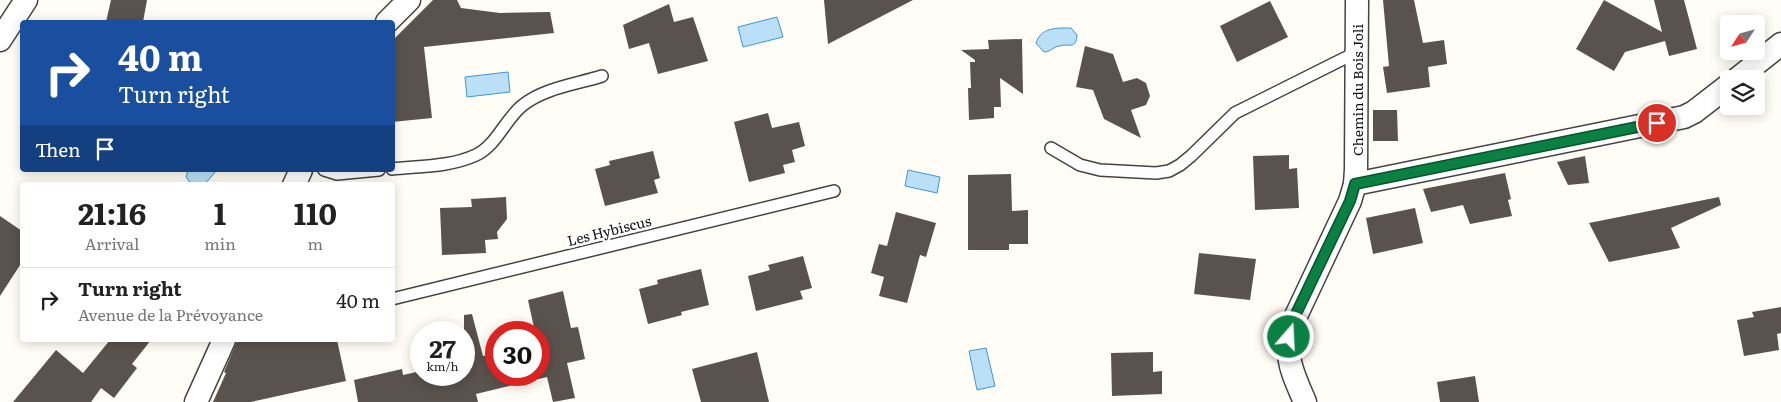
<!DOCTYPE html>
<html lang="en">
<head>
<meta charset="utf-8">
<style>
  :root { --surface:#fff; --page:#f6f6f6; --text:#222; --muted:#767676; --line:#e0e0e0 }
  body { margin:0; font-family:Literata,serif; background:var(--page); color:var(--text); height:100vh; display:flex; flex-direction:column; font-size:19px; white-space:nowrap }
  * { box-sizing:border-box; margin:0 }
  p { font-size:16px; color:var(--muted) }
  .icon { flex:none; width:28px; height:28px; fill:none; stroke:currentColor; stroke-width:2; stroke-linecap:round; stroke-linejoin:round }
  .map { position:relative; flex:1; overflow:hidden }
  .details { position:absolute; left:20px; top:182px; width:375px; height:160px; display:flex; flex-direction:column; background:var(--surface); border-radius:5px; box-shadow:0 2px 12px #0003 }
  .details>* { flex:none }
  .hud { position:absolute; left:20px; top:20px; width:375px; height:152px; border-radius:5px; box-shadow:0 2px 12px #0003; background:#1a4fa0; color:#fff; overflow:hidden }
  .needle { width:32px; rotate:234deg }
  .tools { position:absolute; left:1720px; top:15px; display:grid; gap:10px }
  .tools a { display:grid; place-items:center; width:45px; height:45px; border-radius:5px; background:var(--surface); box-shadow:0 2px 12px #0003; font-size:25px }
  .speed { position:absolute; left:410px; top:321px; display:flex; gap:10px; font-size:25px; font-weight:700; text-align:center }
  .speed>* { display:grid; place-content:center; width:65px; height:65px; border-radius:50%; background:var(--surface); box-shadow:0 2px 12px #0003; line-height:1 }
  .speed small { font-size:12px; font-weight:400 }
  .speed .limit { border:8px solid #d22; background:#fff; color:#111 }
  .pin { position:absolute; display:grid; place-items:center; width:42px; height:42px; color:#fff; margin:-21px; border:2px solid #fff; border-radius:50%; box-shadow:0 1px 5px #0007 }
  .me { position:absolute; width:55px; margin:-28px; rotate:19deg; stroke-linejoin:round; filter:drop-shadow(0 0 4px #0008) }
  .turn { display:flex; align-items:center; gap:18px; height:105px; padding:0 15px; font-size:22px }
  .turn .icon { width:65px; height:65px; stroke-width:2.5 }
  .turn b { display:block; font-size:35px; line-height:42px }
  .then { display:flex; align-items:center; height:48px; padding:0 15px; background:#0003; gap:10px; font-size:19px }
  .eta { display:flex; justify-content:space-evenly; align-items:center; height:85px; text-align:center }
  .eta b { font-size:30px; font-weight:700; line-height:35px }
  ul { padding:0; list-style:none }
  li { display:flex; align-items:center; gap:15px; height:65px; padding:0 15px; border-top:1px solid var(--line) }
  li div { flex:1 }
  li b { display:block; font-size:19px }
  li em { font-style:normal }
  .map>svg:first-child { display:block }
  .water { fill:#b9e0f7; stroke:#3f96cf }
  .building { fill:#5a524d }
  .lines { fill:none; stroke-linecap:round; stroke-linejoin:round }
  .service-casing { stroke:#444; stroke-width:14 }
  .minor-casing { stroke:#444; stroke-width:25 }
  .service { stroke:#fff; stroke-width:11 }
  .minor { stroke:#fff; stroke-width:22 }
  .route-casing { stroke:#07532c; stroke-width:12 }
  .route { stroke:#0b8043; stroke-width:9 }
  .labels { text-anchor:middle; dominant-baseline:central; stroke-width:5; stroke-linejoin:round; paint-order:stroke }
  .street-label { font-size:14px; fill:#111; stroke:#fff }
</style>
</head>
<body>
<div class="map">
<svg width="1781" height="402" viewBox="0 0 1781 402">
  <rect width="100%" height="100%" fill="#fffdf5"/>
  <g class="water">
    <path d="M777 17 783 37 743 47 738 27Z"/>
    <path d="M1071 28 1077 35C1076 50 1069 43 1059 46 1053 47 1050 52 1044 52L1036 43C1041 27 1057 28 1071 28Z"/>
    <path d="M508 72 510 92 467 97 465 77Z"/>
    <path d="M188 170H217L204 185H192L186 177Z"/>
    <path d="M908 170 940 177 937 193 905 186Z"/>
    <path d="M986 348 995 386 977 390 969 351Z"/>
  </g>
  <g class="building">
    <path d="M111 0H147L143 22H106Z"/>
    <path d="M433 0H457L461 8 500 13 550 12 554 33 424 47 432 118 392 122V41Z"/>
    <path d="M824 0H913L828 44Z"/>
    <path d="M1383 0H1414L1423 43 1444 40 1447 64 1428 67 1430 87 1387 93 1383 67 1389 66Z"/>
    <path d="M1604 0 1662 32 1654 0H1684L1697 49 1669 56 1665 41 1625 52 1614 71 1576 49Z"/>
    <path d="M1270 1 1288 37 1237 62 1220 26Z"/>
    <path d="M669 4 674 22 693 17 708 61 658 74 649 43 629 49 623 25Z"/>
    <path d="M1022 39 1023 94 1000 78 1001 107H994V118L969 120 968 88H971L970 62H975V60L961 50 989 49 988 40Z"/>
    <path d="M1085 46 1113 54 1123 82 1137 78 1146 83 1150 96 1146 105 1131 110 1141 138 1104 119 1093 90 1076 87Z"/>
    <path d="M1373 110H1397L1398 141H1373Z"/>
    <path d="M768 113 772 128 799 122 805 146 792 150 795 162 783 165 785 173 749 182 734 122Z"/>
    <path d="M653 151 660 178 654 180 658 193 605 206 595 169 610 165 609 161Z"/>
    <path d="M1289 155V169L1297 168 1299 208 1255 210 1253 156Z"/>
    <path d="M1585 156 1589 183 1568 185 1557 162Z"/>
    <path d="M1505 173 1511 199 1508 200 1512 216 1470 224 1463 205 1431 212 1423 189Z"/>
    <path d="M1011 174 1012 211 1028 210V244H1009V250H968V175Z"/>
    <path d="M506 197 507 219 497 232 498 239 485 240 486 253 442 255 440 208 472 207 471 199Z"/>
    <path d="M1719 197 1721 205 1671 228 1680 248 1660 252 1609 262 1589 223Z"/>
    <path d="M1415 208 1423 243 1373 254 1366 218Z"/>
    <path d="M896 212 936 223 926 257 920 255 907 303 879 296 884 277 871 273 879 244 887 246Z"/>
    <path d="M0 216 22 231V262L0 296Z"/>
    <path d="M1199 253 1256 259 1250 300 1194 294Z"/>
    <path d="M803 256 812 288 800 291 803 299 756 311 748 276 770 270 768 265Z"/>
    <path d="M701 269 709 305 681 312 682 315 648 324 639 289 658 284 657 280Z"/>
    <path d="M563 291 571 328 578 327 585 359 567 363 575 398 553 402 547 377 476 394 478 402H358L354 380 402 369 403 375 421 371V375H464V315L472 314 483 356 496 353V375H539V332H535L528 300Z"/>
    <path d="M1781 307V333L1777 334 1779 350 1744 356 1737 320 1754 317 1752 312Z"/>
    <path d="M110 340H151L132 364 137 368 114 398 101 388 91 402H13L56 350 83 373Z"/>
    <path d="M243 340H337L346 381 251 402H213L226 373 224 372 237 341Z"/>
    <path d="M757 352 769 402H701L692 369Z"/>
    <path d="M1153 352V372L1162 371V394L1112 396 1111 353Z"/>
    <path d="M1475 376 1479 402H1440L1437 382Z"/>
  </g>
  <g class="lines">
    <g class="service-casing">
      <g id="service">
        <path d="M1051 148 1080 165 1100 170 1156 173 1169 171 1180 165 1191 156 1235 113 1357 52"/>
        <path d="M392 169C420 166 450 167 476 155 497 145 505 119 523 105 544 88 577 84 602 76"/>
        <path d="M324 170 337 174 379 170"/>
        <path d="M392 299 834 191"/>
      </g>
    </g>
    <g class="minor-casing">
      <g id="minor">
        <path d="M387 22 409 0"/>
        <path d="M0 40 26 0"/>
        <path d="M1737 79 1781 44"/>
        <path d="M1355 184 1684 117 1694 112 1729 85"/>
        <path d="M294 185 301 170"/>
        <path d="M196 402 224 340"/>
        <path d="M1305 402C1290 367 1283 356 1295 318L1350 201 1355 184 1356 169 1357 0"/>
      </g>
    </g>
    <use href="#service" class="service"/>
    <use href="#minor" class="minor"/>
  </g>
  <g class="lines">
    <g class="route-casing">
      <path id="route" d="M1289 337 1294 318 1350 201 1355 184 1657 123"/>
    </g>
    <use href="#route" class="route"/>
  </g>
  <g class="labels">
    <g class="street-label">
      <text transform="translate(1357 90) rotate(-90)">Chemin du Bois Joli</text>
      <text transform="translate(609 230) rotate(-14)">Les Hybiscus</text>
    </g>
  </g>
</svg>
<div class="tools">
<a><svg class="needle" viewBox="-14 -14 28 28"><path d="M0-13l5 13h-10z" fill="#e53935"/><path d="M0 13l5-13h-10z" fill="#767676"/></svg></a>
<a><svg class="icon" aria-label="layers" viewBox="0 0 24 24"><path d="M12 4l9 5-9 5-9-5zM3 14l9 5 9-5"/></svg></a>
</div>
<div class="speed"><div>27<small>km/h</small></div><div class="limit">30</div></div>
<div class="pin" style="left:1657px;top:123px;background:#d93025"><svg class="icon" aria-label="arrive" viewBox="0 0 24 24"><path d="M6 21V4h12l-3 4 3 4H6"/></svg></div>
<svg class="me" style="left:1289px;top:337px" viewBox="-20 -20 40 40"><circle r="17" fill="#0b8043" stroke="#fff" stroke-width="3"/><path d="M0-11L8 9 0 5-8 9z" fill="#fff"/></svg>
<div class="hud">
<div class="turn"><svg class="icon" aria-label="right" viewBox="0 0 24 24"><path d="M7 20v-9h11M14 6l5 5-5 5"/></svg><div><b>40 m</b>Turn right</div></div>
<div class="then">Then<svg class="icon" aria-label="arrive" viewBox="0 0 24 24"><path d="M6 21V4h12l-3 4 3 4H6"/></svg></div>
</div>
<section class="details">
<div class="eta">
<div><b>21:16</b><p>Arrival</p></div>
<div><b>1</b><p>min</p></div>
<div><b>110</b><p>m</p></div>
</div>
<ul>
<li><svg class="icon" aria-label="right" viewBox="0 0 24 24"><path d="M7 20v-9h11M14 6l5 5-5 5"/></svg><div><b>Turn right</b><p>Avenue de la Prévoyance</p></div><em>40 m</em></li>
</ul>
</section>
</div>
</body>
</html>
